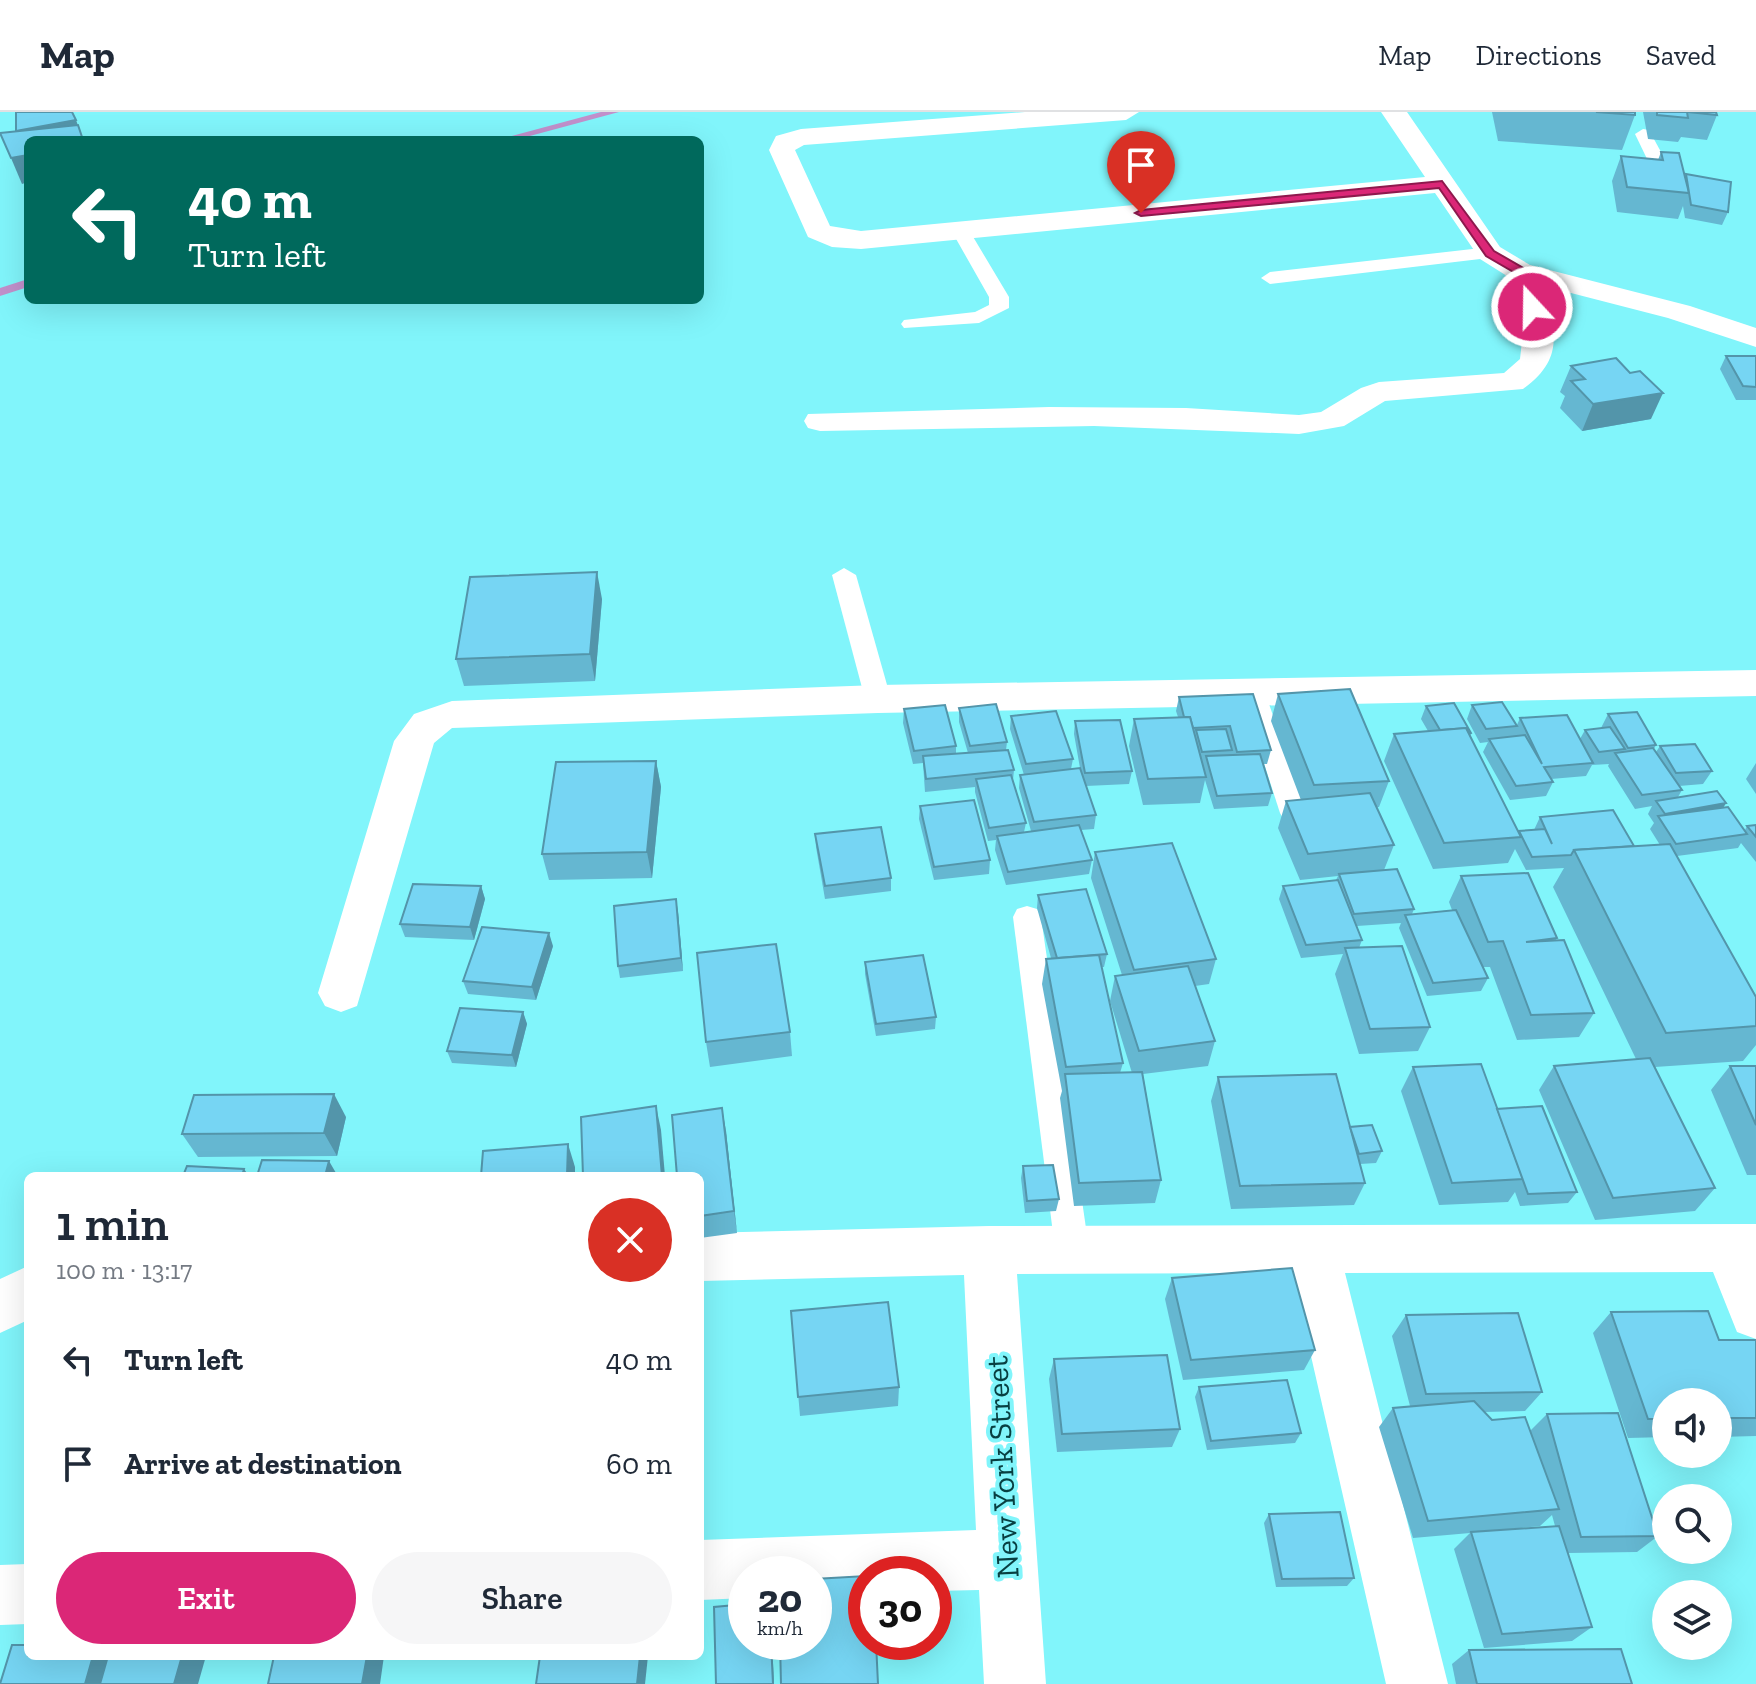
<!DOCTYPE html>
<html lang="en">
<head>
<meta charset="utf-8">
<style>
  :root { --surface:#fff; --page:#f6f6f7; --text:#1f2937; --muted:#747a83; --line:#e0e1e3; --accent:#db2777 }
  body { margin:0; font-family:"Zilla Slab",serif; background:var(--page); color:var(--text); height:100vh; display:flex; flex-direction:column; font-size:30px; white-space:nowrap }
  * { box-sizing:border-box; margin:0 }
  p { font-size:26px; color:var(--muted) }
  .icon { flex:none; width:44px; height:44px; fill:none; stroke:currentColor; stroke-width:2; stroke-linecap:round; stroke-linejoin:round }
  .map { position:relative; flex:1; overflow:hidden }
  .drawer { position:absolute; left:24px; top:1060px; width:680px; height:488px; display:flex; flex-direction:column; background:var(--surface); border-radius:12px; box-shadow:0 8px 32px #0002 }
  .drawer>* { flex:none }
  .banner { position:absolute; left:24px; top:24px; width:680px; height:168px; border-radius:12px; box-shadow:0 8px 32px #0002; background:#00695c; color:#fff; overflow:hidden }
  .tools { position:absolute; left:1652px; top:1276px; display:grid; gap:16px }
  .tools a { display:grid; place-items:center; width:80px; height:80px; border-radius:50%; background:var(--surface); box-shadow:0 8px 32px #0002; font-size:40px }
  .speed { position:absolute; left:728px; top:1444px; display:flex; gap:16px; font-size:40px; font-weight:700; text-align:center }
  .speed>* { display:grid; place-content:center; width:104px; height:104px; border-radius:50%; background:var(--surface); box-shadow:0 8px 32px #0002; line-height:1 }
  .speed small { font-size:20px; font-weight:400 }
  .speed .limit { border:12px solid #d22; background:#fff; color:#111 }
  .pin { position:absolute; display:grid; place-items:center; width:68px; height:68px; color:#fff; margin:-82px -34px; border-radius:50% 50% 50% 0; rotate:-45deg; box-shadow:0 0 8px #0007 }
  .pin .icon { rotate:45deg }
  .me { position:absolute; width:88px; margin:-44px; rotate:339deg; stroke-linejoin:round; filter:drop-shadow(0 0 6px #0008) }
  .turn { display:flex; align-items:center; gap:28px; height:168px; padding:0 32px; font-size:36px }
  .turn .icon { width:104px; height:104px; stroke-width:2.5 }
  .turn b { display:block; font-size:56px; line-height:68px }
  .round { display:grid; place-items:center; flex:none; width:84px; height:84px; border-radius:42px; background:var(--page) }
  .headline { display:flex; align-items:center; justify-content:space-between; height:136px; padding:0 32px }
  h1 { font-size:48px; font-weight:600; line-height:60px }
  .primary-button { display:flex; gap:16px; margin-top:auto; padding:16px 32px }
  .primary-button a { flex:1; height:92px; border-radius:48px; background:var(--accent); color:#fff; font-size:32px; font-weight:600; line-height:92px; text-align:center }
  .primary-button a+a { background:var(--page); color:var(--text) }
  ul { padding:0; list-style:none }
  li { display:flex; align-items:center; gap:24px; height:104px; padding:0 32px }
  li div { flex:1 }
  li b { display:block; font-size:30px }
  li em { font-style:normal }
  header { display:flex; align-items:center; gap:48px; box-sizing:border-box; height:112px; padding:0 40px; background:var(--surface); border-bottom:2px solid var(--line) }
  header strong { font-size:38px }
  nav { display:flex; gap:44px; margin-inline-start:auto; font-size:28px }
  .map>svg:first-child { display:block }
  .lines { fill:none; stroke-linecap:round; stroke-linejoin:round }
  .stream { fill:#c190cb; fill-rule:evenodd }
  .lane { fill:#fff; fill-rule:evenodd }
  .street { fill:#fff; fill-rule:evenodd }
  .wall { fill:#65b7d1; fill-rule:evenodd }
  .shaded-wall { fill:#5395aa }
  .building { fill:#76d5f3; stroke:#5395aa; stroke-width:2 }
  .route { fill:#db2777; stroke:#8e194d; stroke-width:2 }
  .labels { text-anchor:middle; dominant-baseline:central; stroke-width:8; stroke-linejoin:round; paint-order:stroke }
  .near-street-label { font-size:32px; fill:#083f41; stroke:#81f5fb }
</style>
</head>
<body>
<header>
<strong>Map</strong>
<nav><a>Map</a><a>Directions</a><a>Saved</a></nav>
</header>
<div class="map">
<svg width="1756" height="1572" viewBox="0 0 1756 1572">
  <rect width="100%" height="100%" fill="#81f5fb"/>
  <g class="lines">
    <g class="stream">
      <path d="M601 0H619L515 28H497Z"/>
      <path d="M28 167V175L0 184V176Z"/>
    </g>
    <g class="lane">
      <path d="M1643 17 1649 18 1667 51 1664 55H1652L1649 51 1635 22Z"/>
      <path d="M960 113 969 118 1009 185V196L979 211 904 216 901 212 904 208 975 200 989 193V185L951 118Z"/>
      <path d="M1490 135 1499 141 1497 145 1270 172 1261 166 1270 160Z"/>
      <path d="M844 456 856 463 891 587 887 593H869L865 587 832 463Z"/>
      <path d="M1254 574 1263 577 1266 583 1306 701 1302 708 1293 711 1284 708 1280 701 1242 583 1245 577Z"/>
      <path d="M1027 794 1037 797 1041 805 1089 1137 1084 1148 1072 1152 1060 1148 1055 1137 1013 805 1017 797Z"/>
    </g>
    <g class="street">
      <path d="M1025 0H1139L1126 8 804 33 795 38 830 114 861 119 1425 65 1381 0H1407L1500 135 1530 153 1690 194 1756 216V235L1668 206 1540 173C1556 216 1566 246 1523 277L1385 289 1344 314 1299 322 1094 314 820 319 808 316 804 309 808 302 1049 295 1186 296 1299 303 1321 300 1361 276 1379 270 1504 261 1520 247 1523 220 1507 164 1480 147 1435 81 861 137 832 135 808 125 769 38 776 24 801 17Z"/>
      <path d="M1756 558V584L878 601 452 616 434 631 357 894 341 900 325 894 318 881 394 629 414 602 452 589 878 573Z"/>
      <path d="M1756 1112V1227L1737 1220 1713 1160 1345 1161 1448 1572H1386L1292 1161 1017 1162 1046 1572H984L979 1478 934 1479V1462H866V1482L814 1484V1462H746V1486L700 1488V1428L976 1418 964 1163 700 1169V1121L989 1114Z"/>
      <path d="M28 1154V1208L0 1221V1167Z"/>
      <path d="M28 1452V1512L0 1513V1453Z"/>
    </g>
  </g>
  <g class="wall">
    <path d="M1492 0H1635V3L1622 38 1498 29Z"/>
    <path d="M1643 0H1716L1717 3 1707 28 1681 25 1678 30 1648 27Z"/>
    <path d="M1661 40 1685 64 1686 62 1728 100 1722 113 1685 106 1683 94 1678 107 1617 100 1612 69 1621 44 1658 48Z"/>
    <path d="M1726 244H1756V288H1736L1720 257Z"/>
    <path d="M1571 254 1651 307 1582 319 1560 296 1565 284 1560 280Z"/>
    <path d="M602 487 595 569 464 574 456 547Z"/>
    <path d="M1278 582 1389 669 1379 695H1376L1394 733 1384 758 1414 797 1412 802 1452 798 1449 790 1461 764 1557 826 1556 828 1594 901 1579 925 1517 928 1490 855H1482L1488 866 1481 879 1427 884 1399 816 1401 811 1357 814 1362 828 1359 836 1430 915 1418 939 1359 942 1335 862 1343 842 1301 846 1279 787 1283 774 1336 768 1338 764 1300 768 1278 716 1286 689 1301 688 1271 609Z"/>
    <path d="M1179 585 1271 638 1267 652H1263L1272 681 1268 694 1214 697 1205 668 1200 691 1143 693 1129 634 1134 607 1178 605 1176 599Z"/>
    <path d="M1472 593 1517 613 1520 606 1580 627 1585 618 1601 616 1608 602 1656 633 1654 637 1656 640 1660 634 1712 659 1703 672 1679 674 1682 678 1678 685 1723 696 1745 718 1747 714 1756 713V750L1741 731 1738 736 1677 744 1756 885V933L1743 949 1655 955 1715 1076 1695 1099 1595 1108 1539 978 1554 954 1636 947 1553 775 1564 756 1526 758 1515 737 1508 751 1433 757 1384 649 1394 622 1428 619 1421 607 1426 594 1471 621 1470 624 1518 720 1534 718 1540 705 1634 734 1660 733 1650 717 1654 711 1648 702 1652 694 1635 697 1608 654 1609 652 1592 653 1586 664 1551 667 1553 670 1546 684 1510 688 1483 640 1488 630 1480 631 1467 607Z"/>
    <path d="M959 596 1007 630 1006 638 1014 658 1013 668 1026 711 1024 720 1031 719 1019 676 1020 663H1024L1010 617 1011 604 1073 647 1071 657 1080 656 1074 622 1075 609 1132 659 1129 672 1086 674 1096 703 1094 717 1081 718 1092 748 1089 762 1006 773 995 738 996 728 988 729 975 680V675L925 680 923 651 913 652 903 611 904 597 956 634V642L968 641 959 610Z"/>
    <path d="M656 649 661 675 652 766 549 768 542 742Z"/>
    <path d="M1756 651V682L1746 667Z"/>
    <path d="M920 694 990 748 989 762 934 768 919 707Z"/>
    <path d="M815 722 891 766V779L825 787 816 735Z"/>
    <path d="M1095 740 1216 847 1209 872 1195 874 1215 929 1208 954 1143 962 1161 1068 1155 1091 1074 1094 1060 986 1062 979 1042 872 1046 847 1051 846 1037 796 1038 783 1107 842 1104 855H1101L1123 951 1120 961H1132L1110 889 1115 864 1122 863 1091 766Z"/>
    <path d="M481 774 485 787 474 828 405 825 400 812Z"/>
    <path d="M678 800 683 859 620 866 618 854Z"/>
    <path d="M553 834 536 888 468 882 463 869Z"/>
    <path d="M865 850 936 905 935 917 876 924 865 862Z"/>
    <path d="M523 900 527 912 516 955 452 951 447 939Z"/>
    <path d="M790 920 792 944 710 955 706 930Z"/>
    <path d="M1730 954H1756V1063H1747L1711 978Z"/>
    <path d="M1413 955 1497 997 1577 1080 1568 1091 1520 1094 1515 1080 1508 1090 1439 1093 1401 979Z"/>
    <path d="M1218 965 1350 1015 1382 1039 1376 1051 1360 1052 1365 1071 1354 1093 1231 1097 1211 989Z"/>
    <path d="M346 1005 337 1044 198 1045 182 1022Z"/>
    <path d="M726 1019 737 1121 700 1126V1064Z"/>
    <path d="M1023 1054 1059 1087 1056 1099 1025 1101 1021 1066Z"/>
    <path d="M1172 1166 1315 1238 1304 1258 1183 1268 1165 1187Z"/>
    <path d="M791 1199 899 1275 898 1294 800 1304Z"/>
    <path d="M1611 1200 1719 1228H1756V1324L1718 1325V1290H1666V1325L1628 1326 1593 1221Z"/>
    <path d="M1406 1203 1542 1280 1525 1299 1484 1300 1492 1308 1530 1319 1547 1302 1658 1424 1637 1440 1568 1441 1592 1515 1572 1529 1484 1536 1454 1437 1470 1421 1413 1426 1379 1315 1393 1296 1410 1294 1392 1224ZM1552 1403 1555 1414 1481 1420 1540 1414Z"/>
    <path d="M1054 1247 1180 1317 1172 1335 1057 1340 1049 1267Z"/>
    <path d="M1199 1275 1301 1321 1295 1331 1207 1338 1195 1285Z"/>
    <path d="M1269 1402 1354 1466 1347 1474 1276 1475 1264 1411Z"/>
    <path d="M1469 1538 1632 1572H1456L1452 1552Z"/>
  </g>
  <g class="shaded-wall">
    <path d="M76 8 80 19H16Z"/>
    <path d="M28 43V70L22 72 11 46Z"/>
    <path d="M1663 281 1651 307 1582 319 1593 292Z"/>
    <path d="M597 460 602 487 595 569 590 542Z"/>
    <path d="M656 649 661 675 652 766 647 740Z"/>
    <path d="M1726 691 1718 705 1660 708 1665 702Z"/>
    <path d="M481 774 485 787 474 828 470 815Z"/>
    <path d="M676 787 678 800 683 859 681 846Z"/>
    <path d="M549 821 553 834 536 888 532 875Z"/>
    <path d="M523 900 527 912 516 955 512 943Z"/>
    <path d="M334 982 346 1005 337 1044 324 1021Z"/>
    <path d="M656 994 661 1018 665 1064H662Z"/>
    <path d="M722 996 726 1019 737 1121 734 1099Z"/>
    <path d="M568 1032 575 1055V1064H567Z"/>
    <path d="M329 1049 336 1061 335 1064H325Z"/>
    <path d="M244 1057 249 1064H242Z"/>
    <path d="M771 1530H772L774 1572H773Z"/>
    <path d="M93 1544H115L112 1572H85Z"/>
    <path d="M182 1544H206L198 1572H174Z"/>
    <path d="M367 1544H384L380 1572H362Z"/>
    <path d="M640 1544H648L645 1572H637Z"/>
  </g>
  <g class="building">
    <path d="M16 0H72L76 8 16 19Z"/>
    <path d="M1596 0H1635V3Z"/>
    <path d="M1657 0H1687L1688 6 1657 3Z"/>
    <path d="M1688 0H1716L1717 3Z"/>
    <path d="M78 13 83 28H28V43L11 46 0 21Z"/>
    <path d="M1661 40 1679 41 1689 81 1627 75 1621 44 1663 48Z"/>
    <path d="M1686 62 1731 70 1728 100 1691 93Z"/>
    <path d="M1726 244H1756V275L1743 274Z"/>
    <path d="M1616 246 1630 261 1640 259 1663 281 1593 292 1571 269 1585 267 1571 254Z"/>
    <path d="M597 460 590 542 456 547 470 465Z"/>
    <path d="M1350 577 1389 669 1314 673 1278 582Z"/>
    <path d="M1253 582 1271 638 1237 640 1230 614 1193 616 1190 605H1184L1179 585Z"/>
    <path d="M1502 590 1517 614 1486 617 1472 593Z"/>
    <path d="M1454 591 1471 621 1469 622 1466 616 1440 618 1426 594Z"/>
    <path d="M996 592 1007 630 970 634 959 596Z"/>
    <path d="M945 593 956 634 914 639 904 597Z"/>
    <path d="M1056 599 1073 647 1026 652 1011 604Z"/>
    <path d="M1637 600 1656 633 1628 636 1608 602Z"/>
    <path d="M1567 603 1593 651 1544 655 1553 670 1516 674 1489 627 1525 623 1542 652 1520 606Z"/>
    <path d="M1190 605 1206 665 1148 667 1134 607Z"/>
    <path d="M1120 608 1132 659 1085 661 1075 609Z"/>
    <path d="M1610 615 1625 637 1599 640 1585 618Z"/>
    <path d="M1466 616 1521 725 1444 731 1394 622Z"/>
    <path d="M1226 617 1232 638 1202 640 1196 618Z"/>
    <path d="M1695 632 1712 659 1676 661 1660 634Z"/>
    <path d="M1653 636 1682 678 1642 683 1615 641Z"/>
    <path d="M1008 638 1014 658 926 667 923 644Z"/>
    <path d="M1260 642 1272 681 1217 684 1206 644Z"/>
    <path d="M656 649 647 740 542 742 556 650Z"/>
    <path d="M1080 656 1096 703 1034 710 1020 663Z"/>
    <path d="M1011 663 1026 711 989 716 976 667Z"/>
    <path d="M1717 679 1726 691 1665 702 1656 689Z"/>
    <path d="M1370 681 1394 733 1308 742 1286 689Z"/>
    <path d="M974 688 990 748 934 755 920 694Z"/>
    <path d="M1728 695 1747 722 1676 732 1658 704Z"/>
    <path d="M1613 698 1634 734 1574 738 1571 743 1532 745 1519 719 1545 717 1552 732 1540 705Z"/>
    <path d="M1079 713 1092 748 1008 760 997 724Z"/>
    <path d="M1756 713V725L1747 714Z"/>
    <path d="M881 715 891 766 825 774 815 722Z"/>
    <path d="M1172 731 1216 847 1134 858 1095 740Z"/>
    <path d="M1670 732 1756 885V914L1666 921 1574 738Z"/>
    <path d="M1397 757 1414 797 1354 802 1339 762Z"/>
    <path d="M1528 761 1557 826 1526 830 1564 828 1594 901 1531 903 1503 829 1488 830 1461 764Z"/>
    <path d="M1338 768 1362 828 1306 833 1283 774Z"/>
    <path d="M413 772 481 774 470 815 400 812Z"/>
    <path d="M1086 777 1107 842 1057 846 1038 783Z"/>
    <path d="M676 787 681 846 618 854 614 794Z"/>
    <path d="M1456 798 1488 866 1433 871 1405 803Z"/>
    <path d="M482 815 549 821 532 875 463 869Z"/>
    <path d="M776 832 790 920 706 930 697 841Z"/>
    <path d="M1402 834 1430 915 1370 917 1345 836Z"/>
    <path d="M923 843 936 905 876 912 865 850Z"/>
    <path d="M1099 843 1123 951 1066 955 1046 847Z"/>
    <path d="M1188 854 1215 929 1139 939 1115 864Z"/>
    <path d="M460 896 523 900 512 943 447 939Z"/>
    <path d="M1650 946 1715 1076 1613 1086 1554 954Z"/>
    <path d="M1481 952 1523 1067 1452 1071 1413 955Z"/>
    <path d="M1730 954H1756V1013Z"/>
    <path d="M1142 960 1161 1068 1079 1071 1065 962Z"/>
    <path d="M1336 962 1365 1071 1240 1074 1218 965Z"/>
    <path d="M334 982 324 1021 182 1022 194 983Z"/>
    <path d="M656 994 662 1064H583L581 1005Z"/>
    <path d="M1542 994 1577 1080 1528 1082 1497 997Z"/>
    <path d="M722 996 734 1099 700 1104V1064H677L672 1003Z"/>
    <path d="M1372 1013 1382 1039 1359 1042 1350 1015Z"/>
    <path d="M568 1032 567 1064H481L483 1039Z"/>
    <path d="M262 1048 329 1049 325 1064H257Z"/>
    <path d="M1053 1053 1059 1087 1027 1089 1023 1054Z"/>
    <path d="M187 1054 244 1057 242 1064H183Z"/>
    <path d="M1292 1156 1315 1238 1191 1248 1172 1166Z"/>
    <path d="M888 1190 899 1275 798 1285 791 1199Z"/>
    <path d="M1708 1199 1719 1228H1756V1306H1718V1290H1666V1307H1648L1611 1200Z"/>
    <path d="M1518 1201 1542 1280 1426 1282 1406 1203Z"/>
    <path d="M1167 1243 1180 1317 1062 1322 1054 1247Z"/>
    <path d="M1287 1268 1301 1321 1211 1329 1199 1275Z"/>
    <path d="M1474 1289 1492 1308 1525 1305 1559 1397 1428 1409 1393 1296Z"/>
    <path d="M1618 1301 1658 1424 1581 1425 1547 1302Z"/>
    <path d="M1340 1400 1354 1466 1282 1467 1269 1402Z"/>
    <path d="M1559 1414 1592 1515 1502 1522 1471 1420Z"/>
    <path d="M866 1464V1530H876L878 1572H781L780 1530H814V1467Z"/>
    <path d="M746 1492V1530H771L773 1572H716L714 1495Z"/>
    <path d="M12 1533H28V1544H93L85 1572H0Z"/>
    <path d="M1621 1537 1632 1572H1477L1469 1538Z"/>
    <path d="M108 1544H182L174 1572H100Z"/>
    <path d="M274 1544H367L362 1572H268Z"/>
    <path d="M540 1544H640L637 1572H536Z"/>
  </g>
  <path class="route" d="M1442 69 1494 139 1525 157 1537 197H1528L1515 161 1486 144 1439 76 1141 104 1135 101 1141 98Z"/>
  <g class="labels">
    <g class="near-street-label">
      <text transform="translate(1002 1355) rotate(-93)">New York Street</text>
    </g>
  </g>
</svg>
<div class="tools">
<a><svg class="icon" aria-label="sound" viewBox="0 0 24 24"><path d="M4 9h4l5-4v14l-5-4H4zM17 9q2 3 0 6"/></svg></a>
<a><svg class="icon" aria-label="search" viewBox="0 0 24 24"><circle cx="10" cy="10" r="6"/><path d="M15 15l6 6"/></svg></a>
<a><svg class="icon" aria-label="layers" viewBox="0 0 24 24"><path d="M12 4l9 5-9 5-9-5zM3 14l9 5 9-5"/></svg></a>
</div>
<div class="speed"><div>20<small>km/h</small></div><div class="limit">30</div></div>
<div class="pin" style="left:1141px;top:101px;background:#d93025"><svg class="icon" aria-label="arrive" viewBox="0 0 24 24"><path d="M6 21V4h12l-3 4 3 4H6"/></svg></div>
<svg class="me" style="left:1532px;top:195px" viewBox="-20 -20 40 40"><circle r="17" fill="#db2777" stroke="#fff" stroke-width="3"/><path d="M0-11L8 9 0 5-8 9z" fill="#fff"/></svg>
<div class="banner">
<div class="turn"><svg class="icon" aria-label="left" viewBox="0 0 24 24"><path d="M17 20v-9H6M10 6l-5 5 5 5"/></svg><div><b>40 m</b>Turn left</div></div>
</div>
<section class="drawer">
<div class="headline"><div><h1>1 min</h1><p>100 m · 13:17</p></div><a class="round" style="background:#d93025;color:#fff"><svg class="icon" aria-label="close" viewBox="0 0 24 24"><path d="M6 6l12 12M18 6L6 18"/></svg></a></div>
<ul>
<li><svg class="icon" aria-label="left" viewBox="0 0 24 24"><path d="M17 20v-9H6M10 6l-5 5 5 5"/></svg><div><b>Turn left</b></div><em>40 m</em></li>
<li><svg class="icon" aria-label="arrive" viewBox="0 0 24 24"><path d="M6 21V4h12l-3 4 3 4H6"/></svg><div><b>Arrive at destination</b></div><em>60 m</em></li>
</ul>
<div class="primary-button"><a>Exit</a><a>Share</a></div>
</section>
</div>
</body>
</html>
